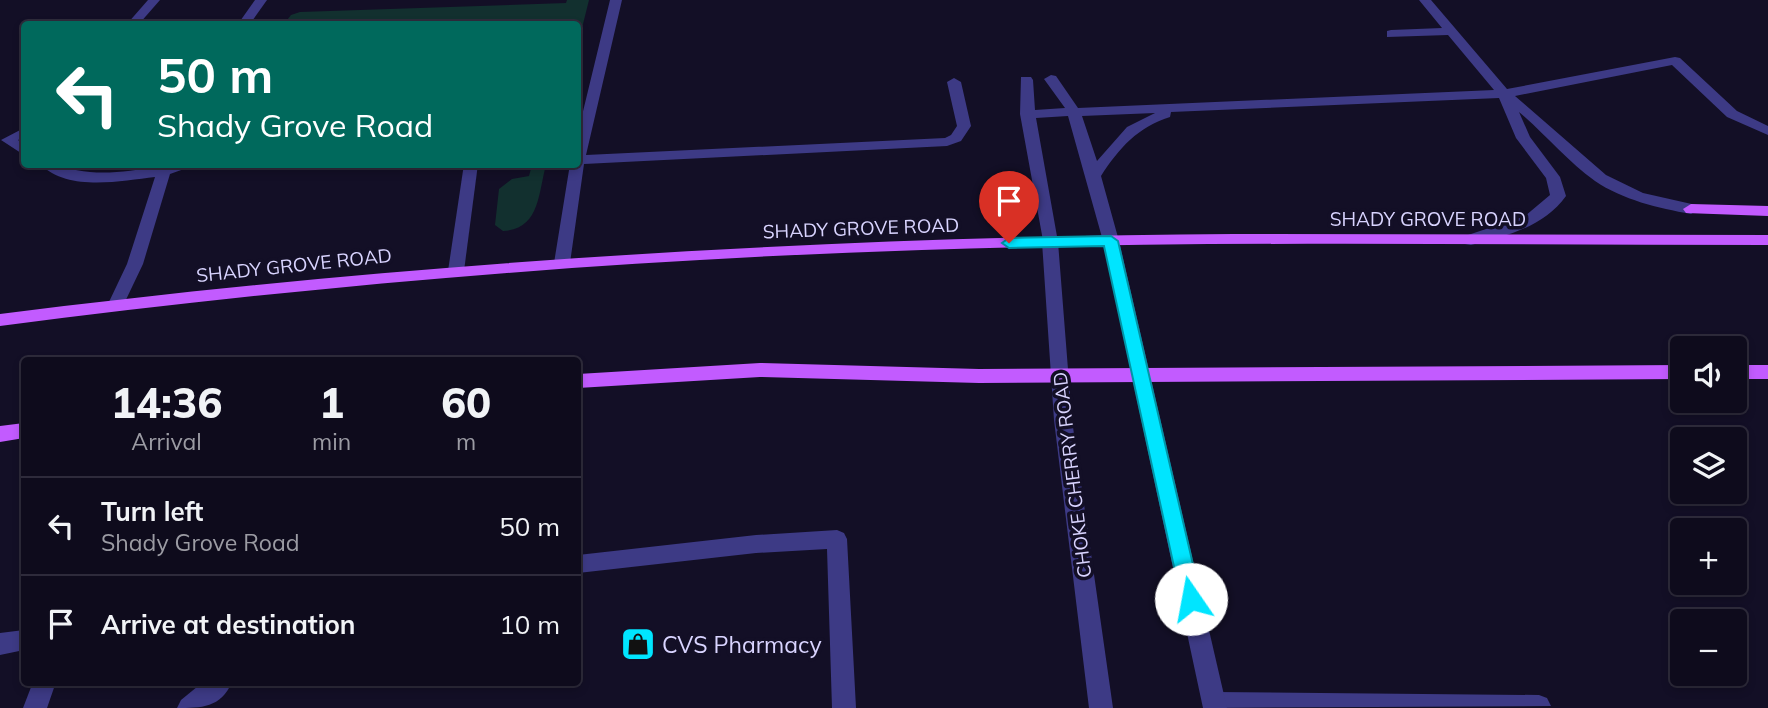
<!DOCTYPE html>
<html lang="en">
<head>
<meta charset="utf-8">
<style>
  :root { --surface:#0e0b1c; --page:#1c1929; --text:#f1f3f6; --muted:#9b9ba3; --line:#2e2b3b }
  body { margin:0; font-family:Mulish,sans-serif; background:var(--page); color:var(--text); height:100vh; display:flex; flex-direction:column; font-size:26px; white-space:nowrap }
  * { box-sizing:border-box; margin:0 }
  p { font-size:23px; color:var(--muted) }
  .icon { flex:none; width:38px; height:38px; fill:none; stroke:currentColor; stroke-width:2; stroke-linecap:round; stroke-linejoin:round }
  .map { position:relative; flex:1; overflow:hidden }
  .drawer { position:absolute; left:21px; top:357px; width:560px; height:329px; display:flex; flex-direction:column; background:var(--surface); border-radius:7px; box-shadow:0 4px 10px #0003,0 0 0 2px var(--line) }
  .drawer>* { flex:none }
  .hud { position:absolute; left:21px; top:21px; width:560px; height:147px; border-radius:7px; box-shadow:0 4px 10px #0003,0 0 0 2px var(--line); background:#00695c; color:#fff; overflow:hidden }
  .controls { position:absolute; left:1670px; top:336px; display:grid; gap:14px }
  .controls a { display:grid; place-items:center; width:77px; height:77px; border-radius:7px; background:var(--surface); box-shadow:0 4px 10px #0003,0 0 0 2px var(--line); font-size:35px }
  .pin { position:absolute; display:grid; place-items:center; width:60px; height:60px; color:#fff; margin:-72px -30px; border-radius:50% 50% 50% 0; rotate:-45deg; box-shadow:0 0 7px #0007 }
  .pin .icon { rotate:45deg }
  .me { position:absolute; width:77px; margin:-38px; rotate:348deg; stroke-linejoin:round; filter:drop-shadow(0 0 5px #0008) }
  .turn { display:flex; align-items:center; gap:24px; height:147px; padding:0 21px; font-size:32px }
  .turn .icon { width:91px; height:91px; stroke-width:2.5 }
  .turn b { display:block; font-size:49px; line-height:60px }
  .eta { display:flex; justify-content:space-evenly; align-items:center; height:119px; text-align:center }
  .eta b { font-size:42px; font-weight:800; line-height:49px }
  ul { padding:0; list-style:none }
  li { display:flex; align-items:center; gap:21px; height:98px; padding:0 21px; border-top:2px solid var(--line) }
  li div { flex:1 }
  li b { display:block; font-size:26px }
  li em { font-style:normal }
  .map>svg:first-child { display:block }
  .green { fill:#12302f }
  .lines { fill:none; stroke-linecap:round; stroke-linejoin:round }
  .service { fill:#3d3a85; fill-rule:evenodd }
  .tertiary { fill:#3d3a85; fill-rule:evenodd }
  .primary { fill:#c25bff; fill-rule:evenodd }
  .route { fill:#00e5ff; stroke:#0095a6; stroke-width:2 }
  .labels { text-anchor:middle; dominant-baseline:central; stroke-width:7; stroke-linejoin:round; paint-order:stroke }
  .street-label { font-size:19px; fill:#d9d4ff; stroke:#130f26 }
  .near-poi-label { font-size:23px; fill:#d9d4ff; stroke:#130f26; text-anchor:start }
</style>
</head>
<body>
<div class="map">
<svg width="1768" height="708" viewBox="0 0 1768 708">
  <rect width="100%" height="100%" fill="#130f26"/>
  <g class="green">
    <path d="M567 0H589L578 44V24H560V20L442 24H284L291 15 300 12 566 3Z"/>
    <path d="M532 165H546C538 194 540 229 503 231L495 225 499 189 512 179 529 176Z"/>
  </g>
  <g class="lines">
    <g class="service">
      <path d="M148 0H160L139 24H127Z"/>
      <path d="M255 0H267L250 24H238Z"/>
      <path d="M610 0H622L586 155 945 138 951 135 957 126 947 82 954 78 961 82 971 126 961 141 947 146 584 164 570 263 568 267H556L554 263 570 164H578V132Z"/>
      <path d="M1419 0H1431L1507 89 1675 57 1680 58 1737 111 1768 126V135L1727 117 1672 65 1515 96 1606 175 1643 193 1696 205 1699 209 1691 214C1658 208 1623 200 1595 181 1567 161 1545 134 1519 112L1530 137 1560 177 1566 196C1544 227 1506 236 1471 245L1465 244 1463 240 1465 236 1525 216 1550 195 1546 178 1516 138 1499 98 1171 112 1170 117C1138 127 1119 148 1101 176L1119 241 1111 246 1103 241 1068 116 1036 118 1058 242 1050 247 1044 246 1020 114 1021 77H1031L1033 80 1035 110 1065 108 1044 79 1051 75 1056 76 1078 108 1494 90 1448 35 1387 37V31L1391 30 1442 28ZM1155 113 1127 127 1097 161 1082 116Z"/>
      <path d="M24 128V137L18 140 24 145V155L1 140Z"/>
      <path d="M40 164C58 164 72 171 90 172 113 174 135 170 158 167L159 164H198L170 174 143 264 122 308H110L108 304 127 264 155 177C120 181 68 192 40 164Z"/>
      <path d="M464 164H478L464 271 456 277 448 271Z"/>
      <path d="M837 530 844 533 847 539 856 708H832L827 549 756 553 578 573V555L756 535Z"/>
      <path d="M24 630V650L0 655V633Z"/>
      <path d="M33 682H56L47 708H23Z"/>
      <path d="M203 682H232C221 708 201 708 177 708L181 700Z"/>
      <path d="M1214 692 1539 695 1547 698 1551 706 1205 708 1203 703 1206 695Z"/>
    </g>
    <g class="tertiary">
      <path d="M1111 236 1119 241 1227 708H1203L1103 241Z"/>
      <path d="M1050 237 1058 242 1072 420 1113 708H1089L1054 420 1042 242Z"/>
    </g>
    <g class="primary">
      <path d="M1691 204 1768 206V216L1686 213 1683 209Z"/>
      <path d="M1234 234 1768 235V245C1486 245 1204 240 922 250 613 260 306 286 0 326V314C410 262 821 237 1234 234Z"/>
      <path d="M760 363 979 369 1682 365V379L979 383 760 377 578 388V374Z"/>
      <rect x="1734" y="365" width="34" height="14"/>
      <path d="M24 423V438L0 442V426Z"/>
    </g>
  </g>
  <path class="route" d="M1111 236 1118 241 1201 599 1198 606 1191 608 1184 606 1181 599 1104 246 1009 248 1002 243 1009 238Z"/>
  <defs>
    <g id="shop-square" transform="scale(1.75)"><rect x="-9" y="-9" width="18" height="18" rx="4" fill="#00e5ff" stroke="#130f26"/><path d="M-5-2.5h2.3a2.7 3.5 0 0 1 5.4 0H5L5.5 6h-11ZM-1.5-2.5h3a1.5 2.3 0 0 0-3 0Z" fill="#111"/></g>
  </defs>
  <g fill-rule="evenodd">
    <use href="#shop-square" x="638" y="644"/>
  </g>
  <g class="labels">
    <g class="street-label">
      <text x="1428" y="219">SHADY GROVE ROAD</text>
      <text transform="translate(861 228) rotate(-2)">SHADY GROVE ROAD</text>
      <text transform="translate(294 265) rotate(-6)">SHADY GROVE ROAD</text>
      <text transform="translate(1072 475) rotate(-97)">CHOKE CHERRY ROAD</text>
    </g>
    <g class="near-poi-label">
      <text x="662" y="644">CVS Pharmacy</text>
    </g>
  </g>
</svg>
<div class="controls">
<a><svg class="icon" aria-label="sound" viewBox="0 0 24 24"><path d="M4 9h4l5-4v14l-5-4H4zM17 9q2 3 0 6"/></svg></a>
<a><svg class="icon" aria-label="layers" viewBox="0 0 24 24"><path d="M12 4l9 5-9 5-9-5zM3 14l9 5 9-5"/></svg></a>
<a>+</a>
<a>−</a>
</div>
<div class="pin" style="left:1009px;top:243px;background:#d93025"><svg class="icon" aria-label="arrive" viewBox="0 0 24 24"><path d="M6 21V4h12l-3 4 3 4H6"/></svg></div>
<svg class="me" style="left:1191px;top:599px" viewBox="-20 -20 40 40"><circle r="19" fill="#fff"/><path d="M0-13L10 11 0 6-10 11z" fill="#00e5ff"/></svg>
<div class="hud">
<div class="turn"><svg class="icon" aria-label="left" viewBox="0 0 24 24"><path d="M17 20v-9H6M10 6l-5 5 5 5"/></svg><div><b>50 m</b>Shady Grove Road</div></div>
</div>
<section class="drawer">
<div class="eta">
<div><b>14:36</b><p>Arrival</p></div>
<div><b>1</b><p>min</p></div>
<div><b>60</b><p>m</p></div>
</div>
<ul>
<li><svg class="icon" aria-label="left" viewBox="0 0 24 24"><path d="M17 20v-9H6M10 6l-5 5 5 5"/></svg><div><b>Turn left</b><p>Shady Grove Road</p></div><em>50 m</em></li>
<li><svg class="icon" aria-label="arrive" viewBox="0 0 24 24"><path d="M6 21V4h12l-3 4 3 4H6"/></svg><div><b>Arrive at destination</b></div><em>10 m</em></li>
</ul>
</section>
</div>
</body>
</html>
